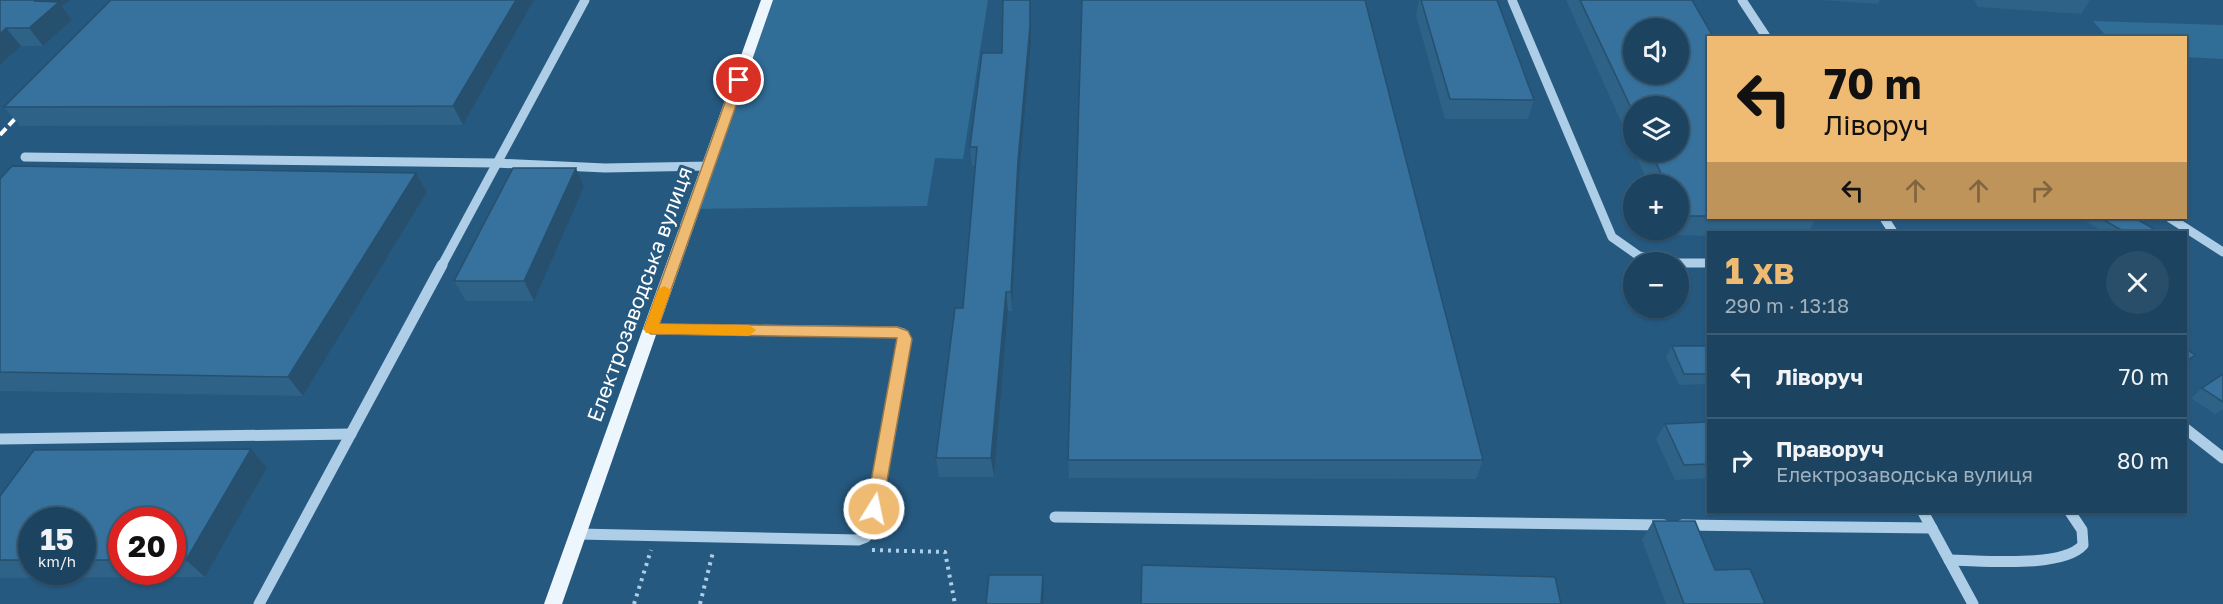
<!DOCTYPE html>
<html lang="uk">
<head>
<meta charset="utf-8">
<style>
  :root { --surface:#1c4360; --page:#294e69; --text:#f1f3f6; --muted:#a0b0bd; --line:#3a5c75; --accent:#efba72 }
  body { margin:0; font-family:"Golos Text",sans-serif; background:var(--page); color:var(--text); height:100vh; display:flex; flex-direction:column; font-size:22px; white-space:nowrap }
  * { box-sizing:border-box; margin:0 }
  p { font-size:20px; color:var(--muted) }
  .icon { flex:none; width:33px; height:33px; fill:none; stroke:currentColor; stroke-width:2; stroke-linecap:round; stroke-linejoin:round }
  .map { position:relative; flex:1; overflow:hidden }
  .side { position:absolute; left:1707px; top:231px; width:480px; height:282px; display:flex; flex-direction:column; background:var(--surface); border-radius:0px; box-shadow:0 2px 4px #0004,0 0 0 2px var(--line) }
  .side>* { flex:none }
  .guide { position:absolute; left:1707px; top:36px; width:480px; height:183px; border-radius:0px; box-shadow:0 2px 4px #0004,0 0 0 2px var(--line); background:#efba72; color:#111; overflow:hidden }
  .buttons { position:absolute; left:1623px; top:18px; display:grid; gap:12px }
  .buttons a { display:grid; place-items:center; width:66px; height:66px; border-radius:50%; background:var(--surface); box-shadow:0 2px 4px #0004,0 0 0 2px var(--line); font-size:30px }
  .speed { position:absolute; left:18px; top:507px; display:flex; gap:12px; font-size:30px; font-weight:700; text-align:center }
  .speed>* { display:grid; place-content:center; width:78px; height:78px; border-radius:50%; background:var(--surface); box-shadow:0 2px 4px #0004,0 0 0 2px var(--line); line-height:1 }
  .speed small { font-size:15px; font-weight:400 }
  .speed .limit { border:9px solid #d22; background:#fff; color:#111 }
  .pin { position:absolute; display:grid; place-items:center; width:51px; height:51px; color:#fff; margin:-26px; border:3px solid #fff; border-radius:50%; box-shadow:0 2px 6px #0007 }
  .me { position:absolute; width:66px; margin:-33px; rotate:10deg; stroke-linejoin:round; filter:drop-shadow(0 0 4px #0008) }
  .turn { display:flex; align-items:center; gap:21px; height:126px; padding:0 18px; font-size:27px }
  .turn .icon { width:78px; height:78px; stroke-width:2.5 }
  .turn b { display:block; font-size:42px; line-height:51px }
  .lanes { display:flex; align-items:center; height:57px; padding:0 18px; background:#0003; justify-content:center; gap:30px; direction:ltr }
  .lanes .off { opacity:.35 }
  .round { display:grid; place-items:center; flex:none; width:63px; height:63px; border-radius:32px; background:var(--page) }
  .overview { display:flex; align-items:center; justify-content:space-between; height:102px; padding:0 18px }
  h1 { font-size:36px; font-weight:700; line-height:45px; color:var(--accent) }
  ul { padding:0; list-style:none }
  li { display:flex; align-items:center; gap:18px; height:84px; padding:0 18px; border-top:2px solid var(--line) }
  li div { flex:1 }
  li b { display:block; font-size:22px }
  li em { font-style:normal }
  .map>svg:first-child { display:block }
  .green { fill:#306d97 }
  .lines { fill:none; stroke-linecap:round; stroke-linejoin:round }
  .path { stroke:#adcee6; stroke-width:4; stroke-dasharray:3 5; stroke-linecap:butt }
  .minor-far1 { stroke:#adcee6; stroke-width:9 }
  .minor { stroke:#adcee6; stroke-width:11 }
  .major { fill:#eef6fd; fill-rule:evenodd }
  .rail { stroke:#fff; stroke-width:4; stroke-dasharray:9 4; stroke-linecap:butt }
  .wall { fill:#2e6287; fill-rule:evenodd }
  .shaded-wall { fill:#26506e }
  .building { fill:#36729d; stroke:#26506e; stroke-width:1.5; fill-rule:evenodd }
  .route { fill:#efba72; stroke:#9b794a; stroke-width:1.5 }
  .slow { fill:#f59e0b }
  .labels { text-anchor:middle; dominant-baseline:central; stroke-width:6; stroke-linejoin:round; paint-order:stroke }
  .street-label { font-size:21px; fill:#fff; stroke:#265980 }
</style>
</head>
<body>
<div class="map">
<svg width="2223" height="604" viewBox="0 0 2223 604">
  <rect width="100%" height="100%" fill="#265980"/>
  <g class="green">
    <path d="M767 0H988L963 159 935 158 927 206 693 209Z"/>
    <path d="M2093 21 2223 25V59L2186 57V38L2107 37Z"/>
  </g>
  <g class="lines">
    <g class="path">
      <path d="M872 550 945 552 955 604"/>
      <path d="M634 604 651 550"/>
      <path d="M700 604 713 552"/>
    </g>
    <g class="minor-far1">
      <path d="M1512 0 1612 237 1639 256 1672 262"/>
      <path d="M1742 0 1767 38"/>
      <path d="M25 157 495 163 605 168 709 166"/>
      <path d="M1884 218 1893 232"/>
      <path d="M2170 218 2223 252"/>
      <path d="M1678 263H1708"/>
      <path d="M441 267 585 0"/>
    </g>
    <g class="minor">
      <path d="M2186 429 2223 458"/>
      <path d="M0 439 351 434"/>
      <path d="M1923 512 1973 604"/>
      <path d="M1055 517 1664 525"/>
      <path d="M1682 525 1932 528"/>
      <path d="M578 534 858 540 866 537 870 531 905 339 903 334 897 332 651 329"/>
      <path d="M1949 560C1980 560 2062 569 2083 545L2082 530 2070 512"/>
      <path d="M259 604 442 265"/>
    </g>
    <path class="major" d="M761 0H773L562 604H544Z"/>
    <path class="rail" d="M0 135 25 108"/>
  </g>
  <g class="wall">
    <path d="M0 0H70L62 6 72 20 43 46H21L0 65Z"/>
    <path d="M111 0H534L463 125 20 126 4 107Z"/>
    <path d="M1003 0H1030L1031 44 1019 180 1012 311H1008L994 477H939L936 458 963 308 975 166H972L970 147 1002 53Z"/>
    <path d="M1419 0H1497L1534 100 1528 119H1445L1416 15Z"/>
    <path d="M1566 0H1692L1708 38V218H1817L1808 232H1708V236L1672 235 1669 230H1678V184H1649L1634 152H1678L1634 106V150Z"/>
    <path d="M1820 0H1880L1878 4Z"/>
    <path d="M1974 0H2090L2081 14 1978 7Z"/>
    <path d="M416 173 427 192 303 396 0 391V179Z"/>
    <path d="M584 187 534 301H466L454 281Z"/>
    <path d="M2080 218H2135L2159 232H2104Z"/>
    <path d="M1672 346 1708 350V384L1679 385 1666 357Z"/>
    <path d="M2223 374V409L2215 414 2191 398 2202 388Z"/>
    <path d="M1708 422V478L1675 480 1656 439 1665 424Z"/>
    <path d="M1068 460H1483L1476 479 1069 478Z"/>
    <path d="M267 468 205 577 0 578V496ZM32 520H82V572H32ZM122 520H172V572H122Z"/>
    <path d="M1653 521 1715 570 1765 604H1666L1642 540Z"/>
  </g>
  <g class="shaded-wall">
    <path d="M36 0H70L62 6 72 20 43 46 29 28 35 1Z"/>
    <path d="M516 0H534L463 125 453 106Z"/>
    <path d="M1030 0 1031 44 1019 180 1012 311 1011 292 1018 161Z"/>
    <path d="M6 28 21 46 0 65V34Z"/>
    <path d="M576 168 584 187 534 301 524 281Z"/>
    <path d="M416 173 427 192 303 396 288 377Z"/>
    <path d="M1006 292 1008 311 994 477 991 458Z"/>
    <path d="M2195 355 2186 364V361Z"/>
    <path d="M251 449 267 468 205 577 186 560Z"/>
    <path d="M1043 575 1044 589 1043 604H1041Z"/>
  </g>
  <g class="building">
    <path d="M0 0H36L35 1 59 2 29 28H6L0 34Z"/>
    <path d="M111 0H516L453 106 4 107Z"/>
    <path d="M1003 0H1030V26L1018 161 1011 292H1006L991 458H936L955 308H963L977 147H970L982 53H1002Z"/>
    <path d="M1082 0H1365L1483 460H1068Z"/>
    <path d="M1421 0H1497L1534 100 1450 99Z"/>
    <path d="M1580 0H1692L1714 38H1708V216H1681L1678 210V184H1666L1651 152H1678V106H1634V114ZM1634 28H1678V74H1634Z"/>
    <path d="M12 166 416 173 288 377 0 372V179Z"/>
    <path d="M513 168H576L524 281H454Z"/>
    <path d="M2100 218H2135L2159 232H2125Z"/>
    <path d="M1672 346H1707L1708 350V374H1684Z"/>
    <path d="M2186 349 2195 355 2186 361Z"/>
    <path d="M2223 374V402L2202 388Z"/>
    <path d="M1708 422V464L1684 465 1665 424Z"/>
    <path d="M251 449 186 560H172V520H122V560H82V520H32V560H0V496L34 450Z"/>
    <path d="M1653 521H1695L1715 570 1750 569 1765 604H1684Z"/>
    <path d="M1142 565 1555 577 1561 604H1141Z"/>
    <path d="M989 575H1043L1041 604H986Z"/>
  </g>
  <path class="route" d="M739 76 745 80 659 324 897 327 908 331 912 339 882 509 880 514 874 516 869 514 866 509 897 338 651 334 644 329 733 80Z"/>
  <path class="slow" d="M664 286 671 290 659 324 749 325 756 330 749 336 646 333 644 329 658 290Z"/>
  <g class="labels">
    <g class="street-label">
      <text transform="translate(639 294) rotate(-70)">Електрозаводська вулиця</text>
    </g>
  </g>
</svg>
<div class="buttons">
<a><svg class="icon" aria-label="sound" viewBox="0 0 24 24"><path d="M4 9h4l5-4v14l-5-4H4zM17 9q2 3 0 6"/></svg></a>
<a><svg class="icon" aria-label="layers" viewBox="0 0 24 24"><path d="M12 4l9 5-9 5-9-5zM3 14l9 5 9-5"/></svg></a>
<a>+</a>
<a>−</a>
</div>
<div class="speed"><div>15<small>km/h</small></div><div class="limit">20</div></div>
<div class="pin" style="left:739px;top:80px;background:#d93025"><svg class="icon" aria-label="arrive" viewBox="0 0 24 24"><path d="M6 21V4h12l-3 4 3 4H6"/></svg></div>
<svg class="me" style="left:874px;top:509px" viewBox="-20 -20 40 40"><circle r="17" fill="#efba72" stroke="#fff" stroke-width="3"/><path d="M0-11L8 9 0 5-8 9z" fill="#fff"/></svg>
<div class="guide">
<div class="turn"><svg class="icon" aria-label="left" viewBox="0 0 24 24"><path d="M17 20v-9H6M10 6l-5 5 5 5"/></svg><div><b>70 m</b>Ліворуч</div></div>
<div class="lanes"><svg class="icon" aria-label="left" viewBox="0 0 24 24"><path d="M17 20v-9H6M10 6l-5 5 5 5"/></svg><svg class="icon off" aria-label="ahead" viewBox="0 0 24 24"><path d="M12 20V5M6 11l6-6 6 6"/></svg><svg class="icon off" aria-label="ahead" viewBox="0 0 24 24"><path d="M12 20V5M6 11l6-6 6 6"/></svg><svg class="icon off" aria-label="right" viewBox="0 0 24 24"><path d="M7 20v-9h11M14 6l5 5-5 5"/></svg></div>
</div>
<section class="side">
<div class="overview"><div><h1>1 хв</h1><p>290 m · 13:18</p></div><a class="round"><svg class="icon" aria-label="close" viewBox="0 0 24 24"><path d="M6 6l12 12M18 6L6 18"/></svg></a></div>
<ul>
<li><svg class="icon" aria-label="left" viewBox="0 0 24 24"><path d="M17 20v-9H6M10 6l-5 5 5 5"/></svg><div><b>Ліворуч</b></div><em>70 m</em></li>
<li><svg class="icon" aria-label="right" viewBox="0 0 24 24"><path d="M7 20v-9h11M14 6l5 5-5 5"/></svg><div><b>Праворуч</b><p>Електрозаводська вулиця</p></div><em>80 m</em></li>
</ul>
</section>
</div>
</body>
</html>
